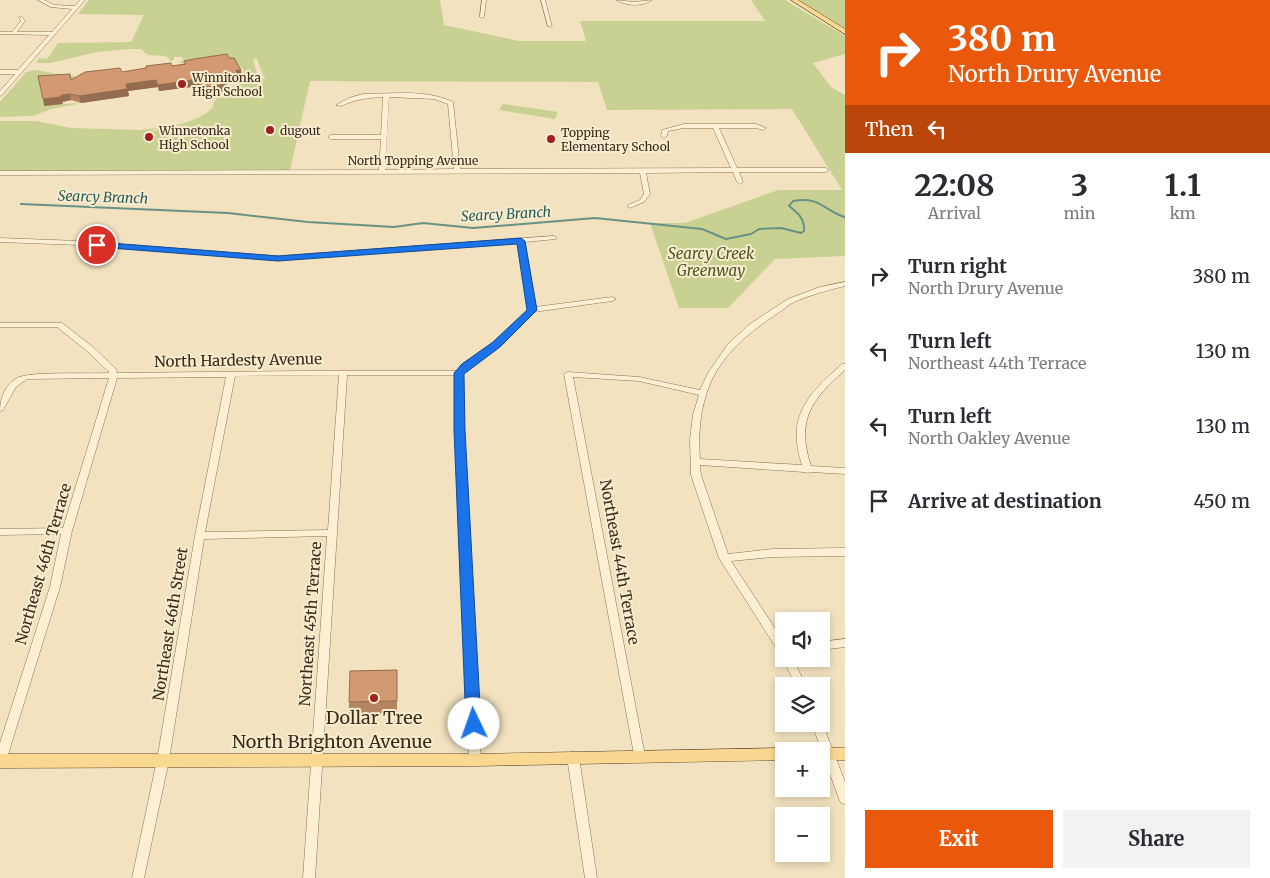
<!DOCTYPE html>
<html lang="en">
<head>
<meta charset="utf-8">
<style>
  :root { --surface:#fff; --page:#f2f2f3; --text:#2b2b33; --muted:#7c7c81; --accent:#ea580c }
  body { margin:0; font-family:Merriweather,serif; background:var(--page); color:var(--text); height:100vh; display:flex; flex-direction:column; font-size:19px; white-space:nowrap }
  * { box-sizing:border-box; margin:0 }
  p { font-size:16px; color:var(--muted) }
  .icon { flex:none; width:28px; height:28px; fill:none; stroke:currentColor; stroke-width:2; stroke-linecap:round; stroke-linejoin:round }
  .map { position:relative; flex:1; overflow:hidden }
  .drawer { display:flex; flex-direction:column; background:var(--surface); width:425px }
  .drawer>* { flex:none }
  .banner { background:#ea580c; color:#fff; overflow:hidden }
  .fabs { position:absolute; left:775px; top:612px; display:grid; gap:10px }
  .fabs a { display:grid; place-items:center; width:55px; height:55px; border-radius:0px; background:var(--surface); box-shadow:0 2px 8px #0003; font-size:25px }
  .pin { position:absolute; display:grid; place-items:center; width:42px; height:42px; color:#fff; margin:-21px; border:2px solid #fff; border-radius:50%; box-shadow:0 1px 5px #0007 }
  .me { position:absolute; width:55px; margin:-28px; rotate:357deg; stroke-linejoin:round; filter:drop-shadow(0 0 4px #0008) }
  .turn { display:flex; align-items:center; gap:18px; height:105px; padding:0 20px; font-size:22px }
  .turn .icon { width:65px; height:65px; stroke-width:2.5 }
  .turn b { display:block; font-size:35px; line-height:42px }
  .then { display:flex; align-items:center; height:48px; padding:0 20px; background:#0003; gap:10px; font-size:19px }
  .eta { display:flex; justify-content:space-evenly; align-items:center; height:85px; text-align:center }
  .eta b { font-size:30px; font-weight:700; line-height:35px }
  .action { display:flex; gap:10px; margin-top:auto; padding:10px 20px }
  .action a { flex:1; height:58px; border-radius:0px; background:var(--accent); color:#fff; font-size:20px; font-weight:700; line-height:58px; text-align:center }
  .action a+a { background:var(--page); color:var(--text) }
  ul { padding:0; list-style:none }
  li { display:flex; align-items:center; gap:15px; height:75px; padding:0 20px }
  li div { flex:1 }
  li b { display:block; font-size:19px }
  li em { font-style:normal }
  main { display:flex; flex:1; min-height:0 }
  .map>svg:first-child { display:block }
  .green { fill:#c9d192 }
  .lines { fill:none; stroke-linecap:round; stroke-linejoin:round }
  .stream { stroke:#699287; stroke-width:2 }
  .minor-casing { stroke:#8c7255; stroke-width:1 }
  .major-casing { stroke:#59402a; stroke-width:1 }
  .minor { fill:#fcefd3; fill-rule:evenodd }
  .major { fill:#f9d992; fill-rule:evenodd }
  .wall { fill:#b58461 }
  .shaded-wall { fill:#946c4f }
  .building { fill:#d39a71; stroke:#946c4f }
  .route { fill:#1a73e8; stroke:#114b97 }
  .poi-dot { fill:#a02021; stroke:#f8eccf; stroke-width:2 }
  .labels { text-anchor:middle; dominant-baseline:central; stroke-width:4; stroke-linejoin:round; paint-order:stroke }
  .far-poi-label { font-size:12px; fill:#3a2a1b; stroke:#f8eccf; text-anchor:start }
  .far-street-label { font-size:12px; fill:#3a2a1b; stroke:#f8eccf }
  .far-water-label { font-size:14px; font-style:italic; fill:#295b58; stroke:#f8eccf }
  .park-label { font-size:15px; font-style:italic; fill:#4a5820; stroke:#f8eccf }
  .street-label { font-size:15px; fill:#3a2a1b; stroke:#f8eccf }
  .near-poi-label { font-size:18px; fill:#3a2a1b; stroke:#f8eccf }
  .near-street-label { font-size:18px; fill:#3a2a1b; stroke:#f8eccf }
</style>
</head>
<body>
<main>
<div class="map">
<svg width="845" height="878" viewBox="0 0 845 878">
  <rect width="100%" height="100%" fill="#f2e2bf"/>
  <g class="green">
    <path d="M89 0H440L444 25 519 41H586L580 21H765L751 0H785L845 36V54L813 63 831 87 845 95V256L775 259 728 308H679L650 223H685L778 190H842L792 109 607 110 598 82 310 81 290 170 0 172V121H36L71 128 139 130 160 128 147 132C155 131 163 128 171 127 175 126 201 131 206 132V135H227L228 130 181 128 176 125C188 122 202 118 211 109 215 105 212 102 217 99L211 98C224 95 231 86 243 81 250 79 259 81 266 78L264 77 257 59H253L258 78 246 79 243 69 233 60 184 64 179 62 184 60 182 57H174V60L169 61 170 60 166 56 148 55 141 49H128L97 52 50 63H36L39 58 47 59 58 43 131 42 144 15 78 14Z"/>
    <path d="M799 0H845V29Z"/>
    <path d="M36 70 52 73 63 79H65L53 73 75 76 79 84 40 83 44 106 76 103 77 104 51 109 33 116 0 117V102L26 72Z"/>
    <path d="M503 104 558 112 555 119 499 110Z"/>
  </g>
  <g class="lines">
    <path class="stream" d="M21 204 228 213 308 222 394 227 423 223 473 228 595 218 702 229 726 239 751 234 759 229 781 228 801 233 804 231C805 219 798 213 789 206L793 201C821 196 824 211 845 217"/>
    <g class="minor-casing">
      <g id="minor">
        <path d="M38 0H44L54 5 75 6 80 0H85L2 95 0 96V91L15 74H0V70H18L49 35 0 34V32H12L21 21 19 17 21 16 25 21 17 32H52L72 9 51 7Z"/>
        <path d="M482 0H486L484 17 482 18 480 17Z"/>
        <path d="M541 0H545L552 27 548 26Z"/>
        <path d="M616 0 634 2 652 0C642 7 626 6 616 0Z"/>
        <path d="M363 94C392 94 426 89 453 102L460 169 731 168 713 128H684L668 131 667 136 664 138 661 136 662 130 684 124H756L766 128 763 130 756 128H719L737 168H826L829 170 826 172H739L743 182 740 184 737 182 733 172 646 173 650 194 644 202 630 208 627 206 628 205 640 200 644 194 640 173 0 175V171L379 170 381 139H331L328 137 331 135H381L383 97C367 98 356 99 341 106L336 105 349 98ZM389 97 434 99 448 104 454 169 385 170Z"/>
        <path d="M554 236 556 237V239L525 242 535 307 612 297 616 299 612 301 534 312 500 346 468 368 463 373V430L481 760 479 764 475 765 471 764 469 760 455 430V375H347L315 878H303L327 536 204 539 169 760 144 878H132L157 760 195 536 226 377 117 378 72 531 60 587 6 761 4 765 0 766V743L50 587 61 534 0 535V529L63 528 109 378 27 379 16 387 3 410 0 411C0 398 5 385 17 378 29 371 91 374 109 373V372L87 351 57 327H0V323H62L93 347 116 369 117 373 303 371H457L462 364 494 342 528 310 518 243 278 260 79 245 0 242V238L79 241 278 256ZM339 375 328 530 205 532 235 376Z"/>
        <path d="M845 282V286C828 290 810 295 794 302 788 305 783 310 778 313 751 331 723 353 710 384 700 408 698 434 700 459L802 465C786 417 807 395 842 364H845V370C811 400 796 420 811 466L845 468V474L811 472 808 473 804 472 700 465 701 475 728 554 773 549 845 548V556L773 557 731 561 784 642V655L780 654 719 558 691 475 690 440 693 415 699 395 639 381 573 377 645 756 643 760 639 761 635 760 564 374 568 372 639 377 700 390 708 373 728 344 750 324 788 299 820 287Z"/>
        <path d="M845 639V647L821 650V642Z"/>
        <path d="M784 657V659H793L806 686H796L783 659Z"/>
        <path d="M821 720 845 782V804L841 803 839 799 812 724H821Z"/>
        <path d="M573 752 577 753 579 757 597 878H585L567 757 569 753Z"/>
      </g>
    </g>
    <g class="major-casing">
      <g id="major">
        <path d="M791 0H798L845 29V34Z"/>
        <path d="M784 748 790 751H784V760L475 766 0 768V754H475Z"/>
        <path d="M821 748H845V760H821V751H815Z"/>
      </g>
    </g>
    <use href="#minor" class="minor"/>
    <use href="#major" class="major"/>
  </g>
  <g class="wall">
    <path d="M184 61 242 76 238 77 239 81 224 85 225 91 214 93H203L200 86 159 91 158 87 128 91 129 96 81 103 71 100 62 102 63 104 44 106 71 80 122 72 185 64Z"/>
    <path d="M397 670V713L349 714V702Z"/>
  </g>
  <g class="shaded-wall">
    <path d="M236 70H241L242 76 238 77 239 81 224 85 225 91 214 93 213 87 222 78Z"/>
    <path d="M199 79 200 86 159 91 158 85Z"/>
    <path d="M156 80 158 87 128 91 129 96 81 103 79 96 126 84Z"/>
    <path d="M70 94 71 100 62 102 63 104 44 106 43 99 61 95Z"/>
  </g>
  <g class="building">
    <path d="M227 54 229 58H234L241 70H236L238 74 222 78 224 84 213 87 202 86 199 79 158 85 156 80 126 84 127 89 79 96 70 94 61 95V97L43 99 38 76 70 74 71 80 85 72 120 68 122 72 146 68V66L171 63 172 66 186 64 184 61 194 59Z"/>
    <path d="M397 670V701L349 702 350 671Z"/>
  </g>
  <path class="route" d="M521 238 525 241 537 310 500 347 464 374 465 430 481 724 479 728 474 730 469 728 466 724 454 430V373L462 364 493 342 527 310 517 244 278 261 97 247 92 245 97 242 278 256Z"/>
  <g class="poi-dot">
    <circle cx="182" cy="84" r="5"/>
    <circle cx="270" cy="130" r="5"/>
    <circle cx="149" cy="137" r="5"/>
    <circle cx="551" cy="139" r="5"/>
    <circle cx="374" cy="698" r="5"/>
  </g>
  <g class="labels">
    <g class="far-poi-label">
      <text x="192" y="77">Winnitonka<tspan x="192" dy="14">High School</tspan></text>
      <text x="159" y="130">Winnetonka<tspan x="159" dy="14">High School</tspan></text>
      <text x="280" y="130">dugout</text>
      <text x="561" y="132">Topping<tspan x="561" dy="14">Elementary School</tspan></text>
    </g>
    <g class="far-street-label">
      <text x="413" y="160">North Topping Avenue</text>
    </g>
    <g class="far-water-label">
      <text transform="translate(103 197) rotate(2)">Searcy Branch</text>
      <text transform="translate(506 214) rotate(-3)">Searcy Branch</text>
    </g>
    <g class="park-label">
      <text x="711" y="253">Searcy Creek<tspan x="711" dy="17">Greenway</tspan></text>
    </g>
    <g class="street-label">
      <text transform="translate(238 360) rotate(-1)">North Hardesty Avenue</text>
      <text transform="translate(620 562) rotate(80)">Northeast 44th Terrace</text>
      <text transform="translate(43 564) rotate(-74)">Northeast 46th Terrace</text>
      <text transform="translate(170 624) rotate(-81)">Northeast 46th Street</text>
      <text transform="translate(310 624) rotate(-86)">Northeast 45th Terrace</text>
    </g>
    <g class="near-poi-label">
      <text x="374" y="717">Dollar Tree</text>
    </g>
    <g class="near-street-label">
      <text x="332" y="741">North Brighton Avenue</text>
    </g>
  </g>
</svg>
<div class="fabs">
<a><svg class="icon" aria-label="sound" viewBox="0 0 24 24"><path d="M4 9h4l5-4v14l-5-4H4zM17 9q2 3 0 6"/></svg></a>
<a><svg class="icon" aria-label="layers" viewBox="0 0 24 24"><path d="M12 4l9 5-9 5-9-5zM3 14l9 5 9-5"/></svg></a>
<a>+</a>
<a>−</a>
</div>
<div class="pin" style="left:97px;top:245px;background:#d93025"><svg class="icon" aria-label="arrive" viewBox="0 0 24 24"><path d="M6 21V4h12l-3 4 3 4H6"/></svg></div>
<svg class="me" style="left:474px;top:724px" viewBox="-20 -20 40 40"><circle r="19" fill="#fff"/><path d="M0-13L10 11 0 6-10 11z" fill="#1a73e8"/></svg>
</div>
<section class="drawer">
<div class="banner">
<div class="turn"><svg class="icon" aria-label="right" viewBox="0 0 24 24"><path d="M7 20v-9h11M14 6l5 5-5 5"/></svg><div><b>380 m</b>North Drury Avenue</div></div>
<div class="then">Then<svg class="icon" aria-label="left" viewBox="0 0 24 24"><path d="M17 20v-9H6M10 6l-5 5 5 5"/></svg></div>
</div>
<div class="eta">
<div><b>22:08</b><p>Arrival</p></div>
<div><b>3</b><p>min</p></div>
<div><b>1.1</b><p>km</p></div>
</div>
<ul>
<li><svg class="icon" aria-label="right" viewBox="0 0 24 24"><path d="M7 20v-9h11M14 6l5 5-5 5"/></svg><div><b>Turn right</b><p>North Drury Avenue</p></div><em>380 m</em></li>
<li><svg class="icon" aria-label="left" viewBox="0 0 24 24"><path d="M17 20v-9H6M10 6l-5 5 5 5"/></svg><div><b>Turn left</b><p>Northeast 44th Terrace</p></div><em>130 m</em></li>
<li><svg class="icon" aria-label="left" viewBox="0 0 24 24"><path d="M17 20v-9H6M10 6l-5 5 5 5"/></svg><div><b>Turn left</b><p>North Oakley Avenue</p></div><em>130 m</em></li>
<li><svg class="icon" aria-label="arrive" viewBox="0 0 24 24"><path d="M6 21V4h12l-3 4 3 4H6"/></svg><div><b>Arrive at destination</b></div><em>450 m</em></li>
</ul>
<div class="action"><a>Exit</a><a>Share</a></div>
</section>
</main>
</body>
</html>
